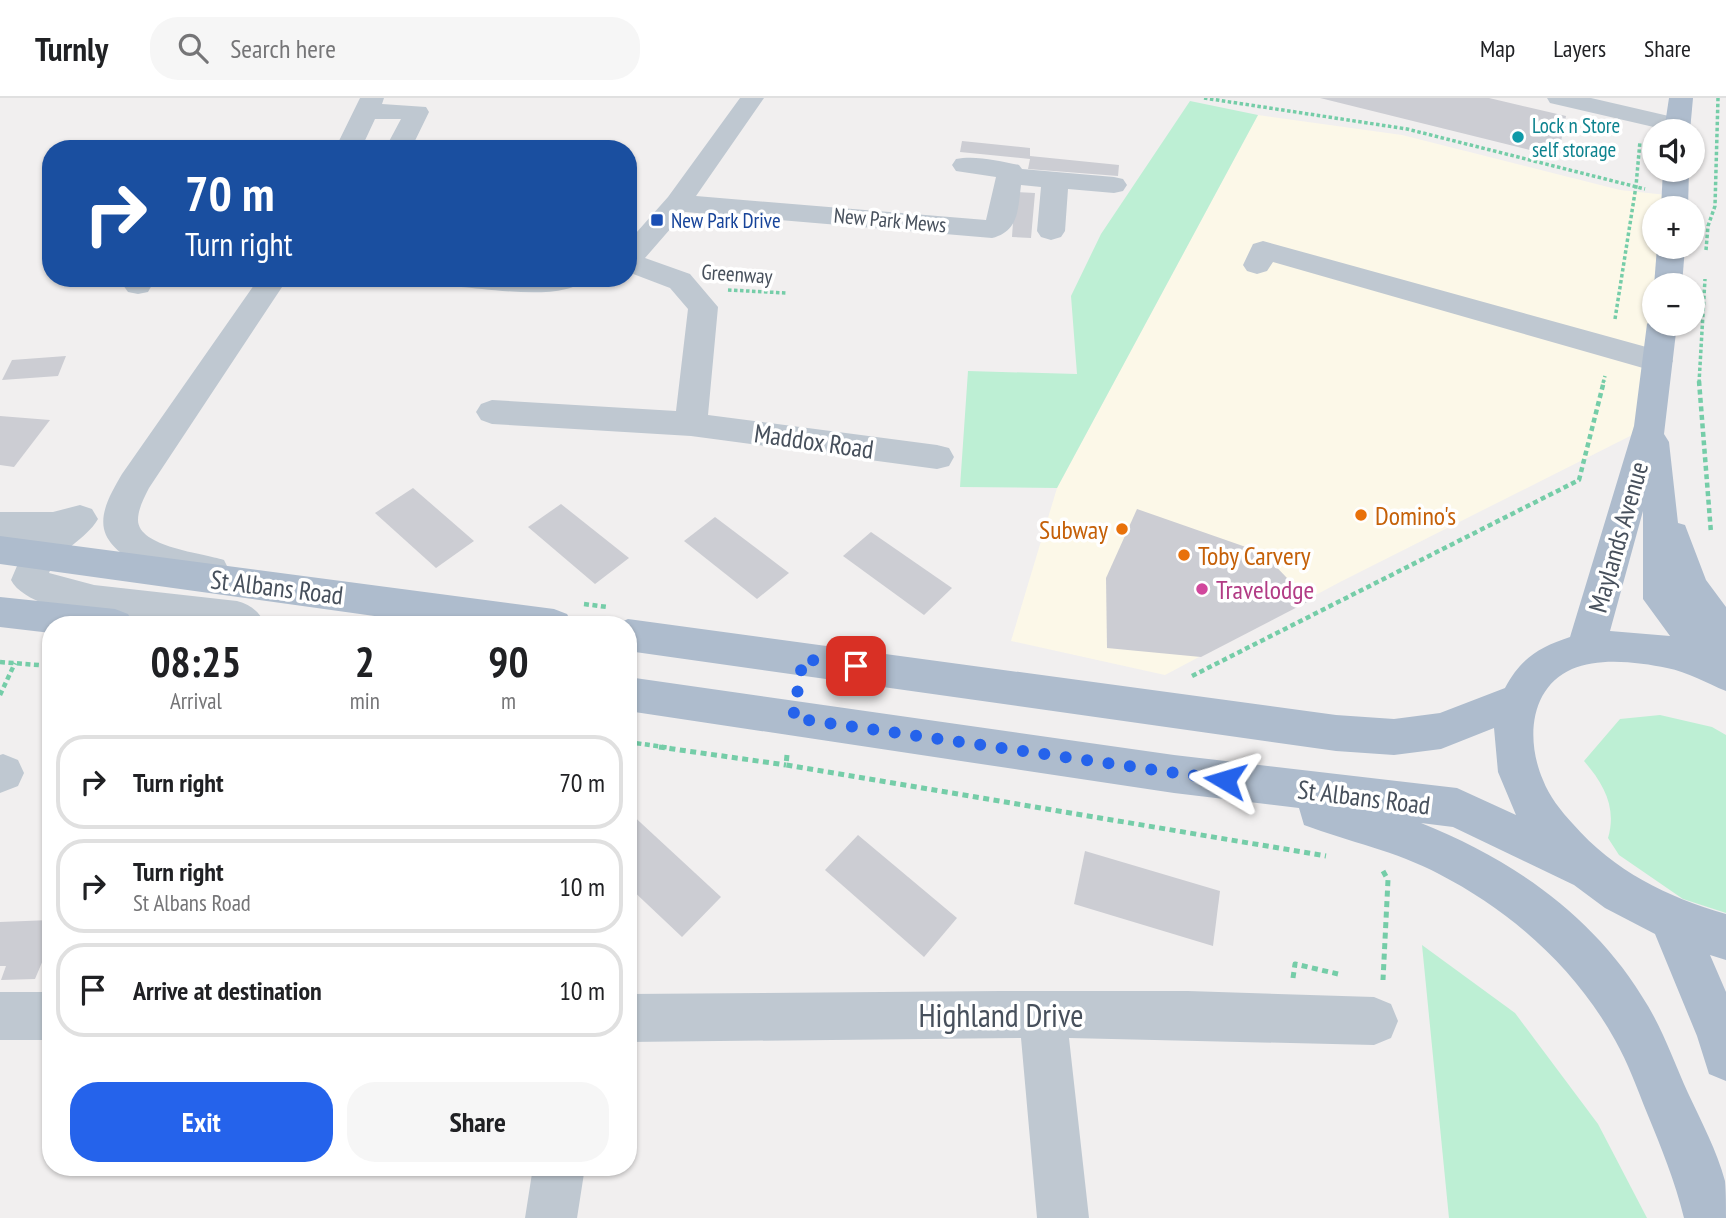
<!DOCTYPE html>
<html lang="en">
<head>
<meta charset="utf-8">
<style>
  :root { --surface:#fff; --page:#f6f6f6; --text:#202124; --muted:#757577; --line:#e0e0e0; --accent:#2563eb }
  body { margin:0; font-family:"PT Sans Narrow",sans-serif; background:var(--page); color:var(--text); height:100vh; display:flex; flex-direction:column; font-size:26px; white-space:nowrap }
  * { box-sizing:border-box; margin:0 }
  p { font-size:23px; color:var(--muted) }
  .icon { flex:none; width:38px; height:38px; fill:none; stroke:currentColor; stroke-width:2; stroke-linecap:round; stroke-linejoin:round }
  .map { position:relative; flex:1; overflow:hidden }
  .details { position:absolute; left:42px; top:518px; width:595px; height:560px; display:flex; flex-direction:column; background:var(--surface); border-radius:28px; box-shadow:0 2px 5px #0004 }
  .details>* { flex:none }
  .top-card { position:absolute; left:42px; top:42px; width:595px; height:147px; border-radius:28px; box-shadow:0 2px 5px #0004; background:#1a4fa0; color:#fff; overflow:hidden }
  .fabs { position:absolute; left:1642px; top:21px; display:grid; gap:14px }
  .fabs a { display:grid; place-items:center; width:63px; height:63px; border-radius:50%; background:var(--surface); box-shadow:0 2px 5px #0004; font-size:35px }
  .pin { position:absolute; display:grid; place-items:center; width:60px; height:60px; color:#fff; margin:-30px; border-radius:14px; box-shadow:0 4px 10px #0006 }
  .me { position:absolute; width:77px; margin:-38px; rotate:277deg; stroke-linejoin:round; filter:drop-shadow(0 0 5px #0008) }
  .turn { display:flex; align-items:center; gap:24px; height:147px; padding:0 28px; font-size:32px }
  .turn .icon { width:91px; height:91px; stroke-width:2.5 }
  .turn b { display:block; font-size:49px; line-height:60px }
  .eta { display:flex; justify-content:space-evenly; align-items:center; height:119px; text-align:center }
  .eta b { font-size:42px; font-weight:800; line-height:49px }
  .primary-button { display:flex; gap:14px; margin-top:auto; padding:14px 28px }
  .primary-button a { flex:1; height:80px; border-radius:28px; background:var(--accent); color:#fff; font-size:28px; font-weight:800; line-height:80px; text-align:center }
  .primary-button a+a { background:var(--page); color:var(--text) }
  ul { padding:0; list-style:none }
  li { display:flex; align-items:center; gap:21px; height:94px; margin:0 14px 10px; padding:0 14px; border:4px solid var(--line); border-radius:28px }
  li div { flex:1 }
  li b { display:block; font-size:26px }
  li em { font-style:normal }
  header { display:flex; align-items:center; gap:42px; box-sizing:border-box; height:98px; padding:0 35px; background:var(--surface); border-bottom:2px solid var(--line) }
  header strong { font-size:33px }
  nav { display:flex; gap:38px; margin-inline-start:auto; font-size:24px }
  .search { width:490px; height:63px; background:var(--page); display:flex; align-items:center; gap:18px; box-sizing:border-box; padding:0 24px; border-radius:28px; color:var(--muted); font-size:26px }
  .map>svg:first-child { display:block }
  .commercial { fill:#fcf8e8 }
  .green { fill:#bdefd4 }
  .building { fill:#cccdd3 }
  .lines { fill:none; stroke-linecap:round; stroke-linejoin:round }
  .path-far2 { stroke:#75cda8; stroke-width:3.5; stroke-dasharray:3.5 2.5; stroke-linecap:butt }
  .path-far1 { stroke:#75cda8; stroke-width:4.5; stroke-dasharray:5 3.5; stroke-linecap:butt }
  .path { stroke:#75cda8; stroke-width:5; stroke-dasharray:6 4.5; stroke-linecap:butt }
  .minor { fill:#bfc8d1; fill-rule:evenodd }
  .major { fill:#aebccd; fill-rule:evenodd }
  .route { stroke:#2563eb; stroke-width:12; stroke-dasharray:0 21.6 }
  .culture-dot { fill:#0f9aa8; stroke:#fff; stroke-width:2.5 }
  .transit-dot { fill:#1a4fb4; stroke:#fff; stroke-width:2.5 }
  .food-dot { fill:#e8710a; stroke:#fff; stroke-width:2.5 }
  .hotel-dot { fill:#d1479c; stroke:#fff; stroke-width:2.5 }
  .labels { text-anchor:middle; dominant-baseline:central; stroke-width:7; stroke-linejoin:round; paint-order:stroke }
  .far-culture-label { font-size:21px; fill:#0d838f; stroke:#fff; text-anchor:start }
  .far-transit-label { font-size:21px; fill:#164399; stroke:#fff; text-anchor:start }
  .far-street-label { font-size:21px; fill:#47505c; stroke:#fff }
  .street-label { font-size:26px; fill:#47505c; stroke:#fff }
  .food-label { font-size:26px; fill:#c56008; stroke:#fff; text-anchor:start }
  .hotel-label { font-size:26px; fill:#b23c85; stroke:#fff; text-anchor:start }
  .near-street-label { font-size:32px; fill:#47505c; stroke:#fff }
</style>
</head>
<body>
<header>
<strong>Turnly</strong>
<div class="search"><svg class="icon" aria-label="search" viewBox="0 0 24 24"><circle cx="10" cy="10" r="6"/><path d="M15 15l6 6"/></svg>Search here</div>
<nav><a>Map</a><a>Layers</a><a>Share</a></nav>
</header>
<div class="map">
<svg width="1726" height="1120" viewBox="0 0 1726 1120">
  <rect width="100%" height="100%" fill="#f1efef"/>
  <path class="commercial" d="M1258 17 1402 37 1620 92 1676 98 1675 110H1654V149H1671L1668 187H1654V226H1662L1650 328 1342 483 1165 577 1011 543 1057 390Z"/>
  <g class="green">
    <path d="M1190 3 1258 17 1057 390 960 389 968 273 1077 276 1071 198 1101 136Z"/>
    <path d="M1660 617 1712 629 1726 637V815L1683 801 1619 757 1608 740C1617 710 1604 686 1584 663L1620 621Z"/>
    <path d="M1422 847 1515 915 1598 1026 1647 1120H1449Z"/>
  </g>
  <g class="building">
    <path d="M1320 0H1489L1566 18 1558 59Z"/>
    <path d="M962 43 1030 50V58L1119 67 1118 78 1028 71 1030 61 960 54Z"/>
    <path d="M207 44 203 51H137L140 46Z"/>
    <path d="M1015 94 1035 95 1031 140 1012 139Z"/>
    <path d="M66 258 58 278 2 282 12 262Z"/>
    <path d="M0 318 50 322 14 369 0 367Z"/>
    <path d="M413 390 474 443 436 470 375 415Z"/>
    <path d="M561 406 629 460 595 486 528 429Z"/>
    <path d="M1137 411 1263 455 1309 503 1201 559 1107 550 1106 480Z"/>
    <path d="M715 419 789 475 757 501 684 443Z"/>
    <path d="M871 434 952 490 924 517 843 458Z"/>
    <path d="M628 713 721 799 682 839 628 788Z"/>
    <path d="M858 737 957 820 924 859 825 772Z"/>
    <path d="M1085 753 1220 793 1213 848 1074 806Z"/>
    <path d="M51 822V843L35 881 1 882 6 868H0V824Z"/>
  </g>
  <g class="lines">
    <g class="path-far2">
      <path d="M1204 0 1407 31 1645 91"/>
      <path d="M1706 152 1708 128 1715 108 1718 0"/>
      <path d="M728 192 786 195"/>
      <path d="M1615 221 1636 88 1640 43"/>
      <path d="M1603 285 1605 278"/>
      <path d="M1699 285 1705 181"/>
    </g>
    <g class="path-far1">
      <path d="M1699 283 1711 435"/>
      <path d="M584 506 607 509"/>
      <path d="M0 564 51 568"/>
      <path d="M1192 578 1579 382 1604 283"/>
      <path d="M0 597 15 565"/>
      <path d="M628 644 671 650"/>
    </g>
    <g class="path">
      <path d="M659 649 786 667"/>
      <path d="M787 657 786 667 1326 758"/>
      <path d="M1383 773 1388 782 1383 882"/>
      <path d="M1293 880 1295 866 1338 876"/>
    </g>
    <g class="minor">
      <path d="M360 0H384L382 6 426 9 429 14 411 51H385L401 21H375L361 51H335Z"/>
      <path d="M740 0H764L696 98 986 122 996 79 956 73 952 67 956 61C975 57 1000 63 1019 67L1022 71 1114 79 1123 81 1127 87 1123 93 1114 95 1068 91 1065 133 1061 139 1051 142 1041 139 1037 133 1041 89 1021 87C1018 111 1019 133 992 140L685 114 645 160 690 176 718 209 708 317 937 347 949 350 954 359 949 368 937 371 691 338 492 326 481 322 476 314 481 306 492 302 676 313 688 211 670 190 628 174V144L668 99Z"/>
      <path d="M1547 0H1591L1686 22 1690 27 1686 32 1671 33 1550 5Z"/>
      <path d="M1263 143 1668 255 1673 263 1668 271 1657 274 1273 164 1267 173 1257 176 1247 173 1243 167 1253 146Z"/>
      <path d="M127 180H156L148 194 138 196 128 194 123 187Z"/>
      <path d="M259 180H288L149 390C144 400 138 411 138 422 138 449 203 455 224 462L229 472 224 482C193 492 112 467 104 431 100 412 113 392 122 376Z"/>
      <path d="M447 180H585C570 204 488 191 461 189L451 187Z"/>
      <path d="M80 407 92 411 98 421C86 442 58 452 49 475L94 487 237 503C251 507 259 513 266 527 215 527 35 529 11 482L23 454 31 443 0 442V414H53Z"/>
      <path d="M3 656 18 662 24 675 18 688 0 695V657Z"/>
      <path d="M1001 893H1188L1374 899 1391 906 1398 923 1391 940 1374 947 1069 940 1089 1120H1037L1021 940 628 944V896Z"/>
      <rect x="0" y="894" width="51" height="48"/>
      <path d="M533 1069H585L577 1120H525Z"/>
    </g>
    <g class="major">
      <path d="M1669 0H1693L1690 33H1664Z"/>
      <path d="M1663 72H1689L1688 110H1661Z"/>
      <path d="M1657 149H1685L1682 187 1654 188Z"/>
      <path d="M1654 218V226H1677L1664 336 1669 344 1678 425 1685 427 1706 482 1726 509V593C1706 585 1688 574 1667 570 1639 564 1599 559 1572 571 1529 590 1526 643 1543 682 1549 698 1561 713 1573 726 1614 773 1667 799 1726 816V862L1710 857 1726 894V983L1709 976 1697 938 1655 836 1605 810 1574 787 1453 729 1421 725C1514 762 1597 820 1648 908 1664 935 1675 966 1688 995 1701 1023 1717 1053 1725 1083 1726 1094 1726 1108 1726 1120H1684C1675 1083 1661 1049 1647 1015 1637 990 1628 965 1615 942 1575 870 1511 813 1439 776 1396 753 1349 744 1304 727L1299 710 1174 695 628 613V579L1174 657 1457 690 1516 717 1498 674 1494 630 1441 651 1394 657 1336 653 628 553V527H614L628 521 1336 617 1394 621 1440 615 1505 590C1520 561 1539 549 1570 539L1634 328 1647 226ZM1643 413V501L1670 538 1610 533Z"/>
      <path d="M0 438 554 511 567 516 573 527H439L0 466Z"/>
      <path d="M0 499 115 511 128 516 134 527H51V535L0 529Z"/>
    </g>
  </g>
  <g class="lines">
    <path class="route" d="M856 568 803 561 793 620 1225 682"/>
  </g>
  <circle class="culture-dot" cx="1518" cy="39" r="7"/>
  <rect class="transit-dot" x="650" y="115" width="14" height="14" rx="3.5"/>
  <g class="food-dot">
    <circle cx="1361" cy="417" r="7"/>
    <circle cx="1122" cy="431" r="7"/>
    <circle cx="1184" cy="457" r="7"/>
  </g>
  <circle class="hotel-dot" cx="1202" cy="491" r="7"/>
  <g class="labels">
    <g class="far-culture-label">
      <text x="1532" y="27">Lock n Store<tspan x="1532" dy="24">self storage</tspan></text>
    </g>
    <g class="far-transit-label">
      <text x="671" y="122">New Park Drive</text>
    </g>
    <g class="far-street-label">
      <text transform="translate(890 122) rotate(5)">New Park Mews</text>
      <text transform="translate(737 176) rotate(4)">Greenway</text>
    </g>
    <g class="street-label">
      <text transform="translate(814 343) rotate(8)">Maddox Road</text>
      <text transform="translate(1618 439) rotate(-74)">Maylands Avenue</text>
      <text transform="translate(277 489) rotate(7)">St Albans Road</text>
      <text transform="translate(1364 699) rotate(7)">St Albans Road</text>
    </g>
    <g class="food-label">
      <text x="1375" y="417">Domino's</text>
      <text x="1108" y="431" text-anchor="end">Subway</text>
      <text x="1198" y="457">Toby Carvery</text>
    </g>
    <g class="hotel-label">
      <text x="1216" y="491">Travelodge</text>
    </g>
    <g class="near-street-label">
      <text x="1001" y="917">Highland Drive</text>
    </g>
  </g>
</svg>
<div class="fabs">
<a><svg class="icon" aria-label="sound" viewBox="0 0 24 24"><path d="M4 9h4l5-4v14l-5-4H4zM17 9q2 3 0 6"/></svg></a>
<a>+</a>
<a>−</a>
</div>
<div class="pin" style="left:856px;top:568px;background:#d93025"><svg class="icon" aria-label="arrive" viewBox="0 0 24 24"><path d="M6 21V4h12l-3 4 3 4H6"/></svg></div>
<svg class="me" style="left:1225px;top:682px" viewBox="-20 -20 40 40"><path d="M0-17L14 15 0 8-14 15z" fill="#2563eb" stroke="#fff" stroke-width="4"/></svg>
<div class="top-card">
<div class="turn"><svg class="icon" aria-label="right" viewBox="0 0 24 24"><path d="M7 20v-9h11M14 6l5 5-5 5"/></svg><div><b>70 m</b>Turn right</div></div>
</div>
<section class="details">
<div class="eta">
<div><b>08:25</b><p>Arrival</p></div>
<div><b>2</b><p>min</p></div>
<div><b>90</b><p>m</p></div>
</div>
<ul>
<li><svg class="icon" aria-label="right" viewBox="0 0 24 24"><path d="M7 20v-9h11M14 6l5 5-5 5"/></svg><div><b>Turn right</b></div><em>70 m</em></li>
<li><svg class="icon" aria-label="right" viewBox="0 0 24 24"><path d="M7 20v-9h11M14 6l5 5-5 5"/></svg><div><b>Turn right</b><p>St Albans Road</p></div><em>10 m</em></li>
<li><svg class="icon" aria-label="arrive" viewBox="0 0 24 24"><path d="M6 21V4h12l-3 4 3 4H6"/></svg><div><b>Arrive at destination</b></div><em>10 m</em></li>
</ul>
<div class="primary-button"><a>Exit</a><a>Share</a></div>
</section>
</div>
</body>
</html>
